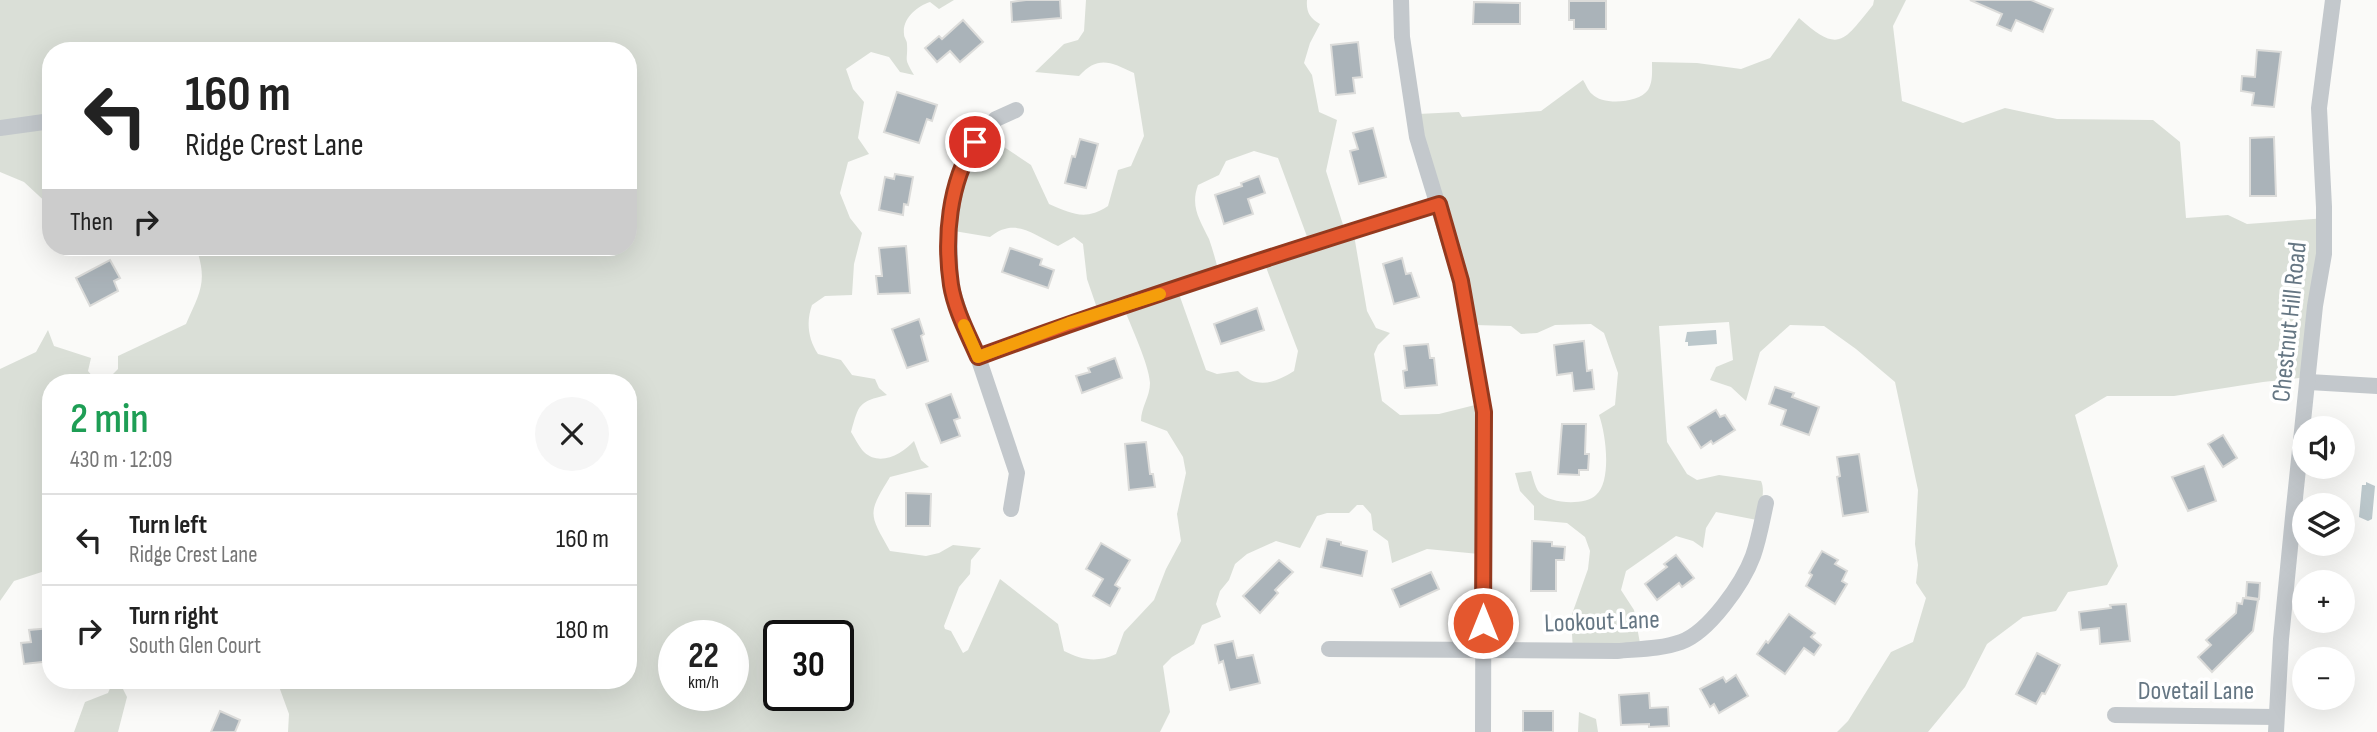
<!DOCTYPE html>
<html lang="en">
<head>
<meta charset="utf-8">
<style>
  :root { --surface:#fff; --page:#f6f6f6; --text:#222; --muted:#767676; --line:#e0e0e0 }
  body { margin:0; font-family:"Sofia Sans Condensed",sans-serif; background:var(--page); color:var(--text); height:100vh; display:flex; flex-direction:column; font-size:26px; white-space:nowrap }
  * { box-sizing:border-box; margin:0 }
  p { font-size:23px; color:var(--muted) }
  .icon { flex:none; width:38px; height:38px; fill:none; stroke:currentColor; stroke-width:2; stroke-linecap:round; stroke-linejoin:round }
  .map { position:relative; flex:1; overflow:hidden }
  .panel { position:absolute; left:42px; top:374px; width:595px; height:315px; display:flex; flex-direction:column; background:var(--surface); border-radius:28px; box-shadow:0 7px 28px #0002 }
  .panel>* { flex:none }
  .hud { position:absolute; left:42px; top:42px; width:595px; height:214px; border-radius:28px; box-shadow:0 7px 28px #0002; background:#fff; color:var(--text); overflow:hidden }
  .buttons { position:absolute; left:2292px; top:416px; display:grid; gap:14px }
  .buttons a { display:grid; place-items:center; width:63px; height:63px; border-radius:50%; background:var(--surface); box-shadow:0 7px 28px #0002; font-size:35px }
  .speed { position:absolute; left:658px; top:620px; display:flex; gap:14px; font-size:35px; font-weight:700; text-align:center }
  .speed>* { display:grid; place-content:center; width:91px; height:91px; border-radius:50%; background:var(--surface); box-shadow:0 7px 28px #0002; line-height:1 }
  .speed small { font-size:18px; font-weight:400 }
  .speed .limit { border:4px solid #111; border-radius:10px; background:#fff; color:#111 }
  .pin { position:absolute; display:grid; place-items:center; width:60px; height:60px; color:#fff; margin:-30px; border:4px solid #fff; border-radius:50%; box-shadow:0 2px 7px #0007 }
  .me { position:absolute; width:77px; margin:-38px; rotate:0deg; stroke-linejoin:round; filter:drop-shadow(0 0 5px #0008) }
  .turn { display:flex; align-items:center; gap:24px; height:147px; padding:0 28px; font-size:32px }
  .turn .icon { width:91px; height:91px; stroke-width:2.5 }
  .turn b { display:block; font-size:49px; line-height:60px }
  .then { display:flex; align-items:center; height:66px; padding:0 28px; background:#0003; gap:14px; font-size:26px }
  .round { display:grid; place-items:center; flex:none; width:74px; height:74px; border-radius:37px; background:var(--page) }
  .overview { display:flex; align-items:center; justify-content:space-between; height:119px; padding:0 28px }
  h1 { font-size:42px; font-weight:600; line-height:52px; color:#1e9e55 }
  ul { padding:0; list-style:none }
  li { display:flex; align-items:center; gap:21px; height:91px; padding:0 28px; border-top:2px solid var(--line) }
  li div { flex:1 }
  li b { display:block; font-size:26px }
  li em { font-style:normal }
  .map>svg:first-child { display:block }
  .green { fill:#dadfd7; fill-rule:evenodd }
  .water { fill:#bbc7cb }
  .building { fill:#aab3b9; stroke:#dcdcda; stroke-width:2 }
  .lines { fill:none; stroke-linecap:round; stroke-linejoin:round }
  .minor { stroke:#c3c8cc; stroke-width:16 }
  .route-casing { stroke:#94391e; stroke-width:18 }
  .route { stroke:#e4572e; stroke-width:12 }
  .slow { stroke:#f59e0b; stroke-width:12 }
  .labels { text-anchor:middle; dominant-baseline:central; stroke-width:7; stroke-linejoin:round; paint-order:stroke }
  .street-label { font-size:26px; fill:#657683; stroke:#fff }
</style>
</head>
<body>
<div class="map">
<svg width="2377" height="732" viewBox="0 0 2377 732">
  <rect width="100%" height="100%" fill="#fafaf8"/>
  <g class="green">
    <path d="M0 0H954L939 9 930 2C918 6 902 18 904 34 904 38 907 40 907 44 908 63 903 56 914 75L900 72 889 57 871 52 846 69 853 89 864 102 858 138 869 154 848 162 840 193 850 218 862 233 854 264 852 295 825 296 812 305C806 322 808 339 818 354L841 360 852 375 875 379 879 388 887 395C858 402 859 404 851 432 855 438 859 447 864 452 880 467 902 454 914 441L921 460 929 467 890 477C867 514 869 514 890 551L926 556 939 553 953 545 981 548 971 560 970 574 959 587 944 626 945 629 951 631 963 653 968 650 1000 579 1058 624 1064 651C1082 660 1097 663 1116 654L1124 632 1154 600 1166 569 1181 541 1177 514 1186 473 1183 457 1167 431 1141 421C1141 407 1150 397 1150 383 1149 364 1131 327 1124 308L1098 311 1087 279 1083 244 1074 237 1058 246C1032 234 1015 217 990 237L954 231 962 174 986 135 1031 165 1049 204C1073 214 1085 221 1108 206L1118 170 1131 166 1144 136 1134 73C1111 62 1098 55 1079 76L1035 72 1064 44 1078 40 1084 31 1086 0H1307C1306 12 1310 18 1320 24L1310 43 1304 63 1312 75 1319 112 1337 120 1326 171 1345 231 1354 235 1367 311 1376 328 1390 333 1378 345 1374 354 1382 401 1400 415 1439 414 1479 404V554L1427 549 1392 563 1388 541 1373 530 1371 514 1363 505H1357L1349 513H1327L1317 516 1300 548 1276 541 1247 554 1235 564 1229 580 1220 591 1216 604 1221 617 1202 625 1194 644 1172 657 1163 666 1170 712 1160 732H288L289 714 277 681H628V383H51V569L14 581 0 601V369L36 352 48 330 54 346 91 358 88 371 93 377 107 380 118 369V356L186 324C200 292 208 282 196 247H628V51H51V207L24 182 0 172ZM1254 151 1278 158 1309 242 1264 262 1298 351 1294 371C1274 384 1255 389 1238 371L1217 374 1206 370 1179 294 1219 273C1216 262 1213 250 1209 239 1200 220 1190 207 1198 185L1219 175 1226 161ZM674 635H733V695H674ZM779 635H838V695H779Z"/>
    <path d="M1874 0H1906L1893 26 1902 101 1963 123 2005 108 2057 119 2153 120 2180 142 2186 218 2228 215 2247 224 2327 218 2308 377 2263 382 2174 396H2107L2075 415 2118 566 2107 585 2068 592 2056 611 2023 617 1987 644 1965 687 1928 732H1837L1848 721 1891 652 1913 642 1926 598 1916 583 1918 565 1915 544 1918 490 1895 382 1856 349 1824 326 1790 325 1760 352 1746 401 1731 387 1710 380 1716 367 1733 360 1729 322 1659 326 1667 442 1687 474 1697 480 1719 475 1761 481C1766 492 1760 509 1757 520L1716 512 1706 528 1703 548 1693 541 1676 536 1626 571 1621 590 1634 610 1641 649 1573 651 1571 617 1588 569 1590 551 1585 537 1567 523 1534 520V506L1520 491 1515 473 1531 471C1533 477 1535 487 1539 492 1549 504 1585 506 1596 495 1612 481 1606 434 1599 415L1615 405 1618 373 1604 333 1591 324 1555 325 1537 333 1521 334 1511 326 1474 325 1418 114 1459 112 1462 117 1541 111 1583 80C1586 84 1588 91 1592 94 1603 106 1639 103 1648 90 1653 82 1652 71 1652 62L1697 63 1741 69 1770 58 1799 18C1839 54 1843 42 1873 5Z"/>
    <path d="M113 681H119L127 697 118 732H74L85 702 108 693Z"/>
    <path d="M1579 712 1596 719 1598 732H1578Z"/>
  </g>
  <g class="water">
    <path d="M1716 330 1717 344 1688 346V342H1685L1687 332Z"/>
    <path d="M2366 482 2375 486 2372 519 2368 521 2359 517 2362 485H2366Z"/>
  </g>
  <g class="building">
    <path d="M1026 0H1060L1061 18 1012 22 1011 2Z"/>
    <path d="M1970 0H2031L2053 9 2043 32 2016 20 2011 31 1997 25 2002 14Z"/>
    <path d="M1569 1H1606V29H1574V20H1569Z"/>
    <path d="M1474 2 1520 3V24H1473Z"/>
    <path d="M963 20 983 42 960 62 950 51 937 62 925 48 939 36 942 39Z"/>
    <path d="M1358 42 1362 77 1353 78 1355 93 1336 95 1331 45Z"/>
    <path d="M2257 50 2281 52 2274 107 2252 105 2254 93 2241 91 2242 76 2255 77Z"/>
    <path d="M897 92 937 105 932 121 927 119 919 143 884 132Z"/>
    <path d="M1373 128 1386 177 1359 184 1350 151 1358 149 1353 133Z"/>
    <path d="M2274 137 2276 196H2250V138Z"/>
    <path d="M1080 139 1098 144 1086 188 1065 183 1072 156 1075 157Z"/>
    <path d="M895 174 913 177 908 205 904 204 903 215 879 210 885 177 894 179Z"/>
    <path d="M1259 176 1265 193 1248 199 1253 214 1224 224 1215 195 1242 186 1241 183Z"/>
    <path d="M906 246 910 293 878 294 876 276H882L879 248Z"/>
    <path d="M1010 248 1042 259 1040 265 1054 270 1048 288 1002 272Z"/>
    <path d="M1402 258 1406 274 1411 273 1419 297 1394 304 1383 264Z"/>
    <path d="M110 260 120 278 114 281 118 291 90 306 76 278Z"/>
    <path d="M1257 308 1264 330 1221 344 1214 324Z"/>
    <path d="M919 319 924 334 921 336 928 361 907 368 892 329Z"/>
    <path d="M1584 341 1587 371 1592 370 1594 389 1574 391 1572 373 1557 375 1554 345Z"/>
    <path d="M1428 344 1430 358H1434L1437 385 1405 388 1403 371 1407 370 1404 346Z"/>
    <path d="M1115 358 1122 378 1082 393 1076 376 1090 372 1088 368Z"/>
    <path d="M1775 387 1794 393 1792 397 1819 407 1809 435 1781 425 1786 410 1769 404Z"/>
    <path d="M951 394 960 418 954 420 960 436 941 443 926 404Z"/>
    <path d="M1716 410 1720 417 1725 415 1735 430 1713 444 1711 441 1701 448 1688 427Z"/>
    <path d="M1562 424H1586L1585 454H1589L1588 470H1579V475L1558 474Z"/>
    <path d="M2223 435 2237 458 2223 467 2208 444Z"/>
    <path d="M1146 442 1150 474H1153L1155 487 1129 490 1125 444Z"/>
    <path d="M1859 454 1868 512 1843 516 1837 477 1840 476 1837 457Z"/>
    <path d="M2204 466 2216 501 2188 511 2172 477Z"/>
    <path d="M906 493 931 494 930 526H906Z"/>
    <path d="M1327 539 1341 542V545L1367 551 1362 576 1321 567Z"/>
    <path d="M1532 541 1552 542V546L1565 547 1564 560H1556V591H1531Z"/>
    <path d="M1101 543 1130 560 1115 585 1120 588 1110 606 1093 596 1103 579 1086 569Z"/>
    <path d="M1822 551 1838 560 1835 564 1847 571 1842 581 1847 584 1835 604 1806 586 1812 575 1809 573Z"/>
    <path d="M1676 555 1694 578 1682 587 1679 583 1657 600 1645 584 1667 567 1664 564Z"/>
    <path d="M1279 560 1293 572 1275 590 1278 593 1260 613 1243 596Z"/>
    <path d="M1431 572 1439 589 1400 607 1392 589Z"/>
    <path d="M2247 582 2260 583 2259 599 2246 597Z"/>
    <path d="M2243 598 2258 600 2253 631 2212 672 2198 657 2211 645 2206 640 2236 613 2237 603 2242 604Z"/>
    <path d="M2126 604 2130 641 2100 644 2099 628 2081 630 2079 612 2111 608 2110 605Z"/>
    <path d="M1789 614 1815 633 1811 637 1821 645 1814 655 1804 648 1785 674 1757 654 1766 641 1768 643Z"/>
    <path d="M51 628V661L24 664 21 643 31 642 29 630Z"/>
    <path d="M1233 641 1237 658 1253 655 1260 683 1230 690 1223 661 1219 663 1215 645Z"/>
    <path d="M2037 653 2060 665 2045 694 2042 693 2036 704 2016 694Z"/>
    <path d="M1736 675 1748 696 1719 713 1714 704 1710 707 1700 689 1723 677 1726 682Z"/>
    <path d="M1649 693 1650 708 1668 707 1669 726 1649 727V724L1621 725 1619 695Z"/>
    <path d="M220 711 240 720 235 732H211Z"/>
    <rect x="1523" y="711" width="30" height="21"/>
  </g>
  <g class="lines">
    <g class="minor">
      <path d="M1401 0 1402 37 1417 137 1461 281 1484 412 1483 732"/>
      <path d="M0 128 51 121"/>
      <path d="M978 357C1130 300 1284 252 1439 204"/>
      <path d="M2309 382 2377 386"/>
      <path d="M1011 509 1017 473 978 357 963 323 951 286 949 228 955 191 967 155 975 142 996 119 1016 110"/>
      <path d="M1329 649 1617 651C1639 649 1661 649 1681 642 1709 632 1743 583 1753 556 1759 539 1762 521 1766 503"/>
      <path d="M2115 715 2276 717"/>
      <path d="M2276 732 2281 639 2293 517 2315 306 2324 254V207L2319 108 2333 0"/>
    </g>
  </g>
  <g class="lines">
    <g class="route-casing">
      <path id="route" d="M975 142C949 183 944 238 951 285 955 310 968 334 978 357 1130 301 1284 252 1439 204L1461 281 1484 412 1483 623"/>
    </g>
    <use href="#route" class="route"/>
    <path class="slow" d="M964 325 978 357 1069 323 1160 294"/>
  </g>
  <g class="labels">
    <g class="street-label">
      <text transform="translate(2290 322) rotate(-84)">Chestnut Hill Road</text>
      <text transform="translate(1602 622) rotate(-2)">Lookout Lane</text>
      <text x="2196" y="691">Dovetail Lane</text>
    </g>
  </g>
</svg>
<div class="buttons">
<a><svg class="icon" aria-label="sound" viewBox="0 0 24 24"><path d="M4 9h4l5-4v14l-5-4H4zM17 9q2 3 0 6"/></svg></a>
<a><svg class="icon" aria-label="layers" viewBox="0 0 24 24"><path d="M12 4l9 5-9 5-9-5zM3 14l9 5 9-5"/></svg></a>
<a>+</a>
<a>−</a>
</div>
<div class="speed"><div>22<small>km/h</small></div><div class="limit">30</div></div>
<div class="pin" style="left:975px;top:142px;background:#d93025"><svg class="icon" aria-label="arrive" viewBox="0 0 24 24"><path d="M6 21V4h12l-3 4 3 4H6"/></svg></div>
<svg class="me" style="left:1483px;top:623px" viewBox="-20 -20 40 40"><circle r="17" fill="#e4572e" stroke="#fff" stroke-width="3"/><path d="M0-11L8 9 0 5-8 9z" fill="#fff"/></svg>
<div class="hud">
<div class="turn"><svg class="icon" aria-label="left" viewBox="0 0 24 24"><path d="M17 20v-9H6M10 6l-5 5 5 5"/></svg><div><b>160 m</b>Ridge Crest Lane</div></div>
<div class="then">Then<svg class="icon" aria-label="right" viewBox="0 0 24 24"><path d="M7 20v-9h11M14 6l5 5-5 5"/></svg></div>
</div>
<section class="panel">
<div class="overview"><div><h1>2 min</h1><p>430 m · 12:09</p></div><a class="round"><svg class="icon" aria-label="close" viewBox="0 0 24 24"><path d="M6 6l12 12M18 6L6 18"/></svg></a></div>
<ul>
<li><svg class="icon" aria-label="left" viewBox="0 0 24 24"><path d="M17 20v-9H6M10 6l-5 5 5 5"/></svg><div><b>Turn left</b><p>Ridge Crest Lane</p></div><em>160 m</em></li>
<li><svg class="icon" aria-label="right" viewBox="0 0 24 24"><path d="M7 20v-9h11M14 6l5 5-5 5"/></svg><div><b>Turn right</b><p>South Glen Court</p></div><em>180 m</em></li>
</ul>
</section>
</div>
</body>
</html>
